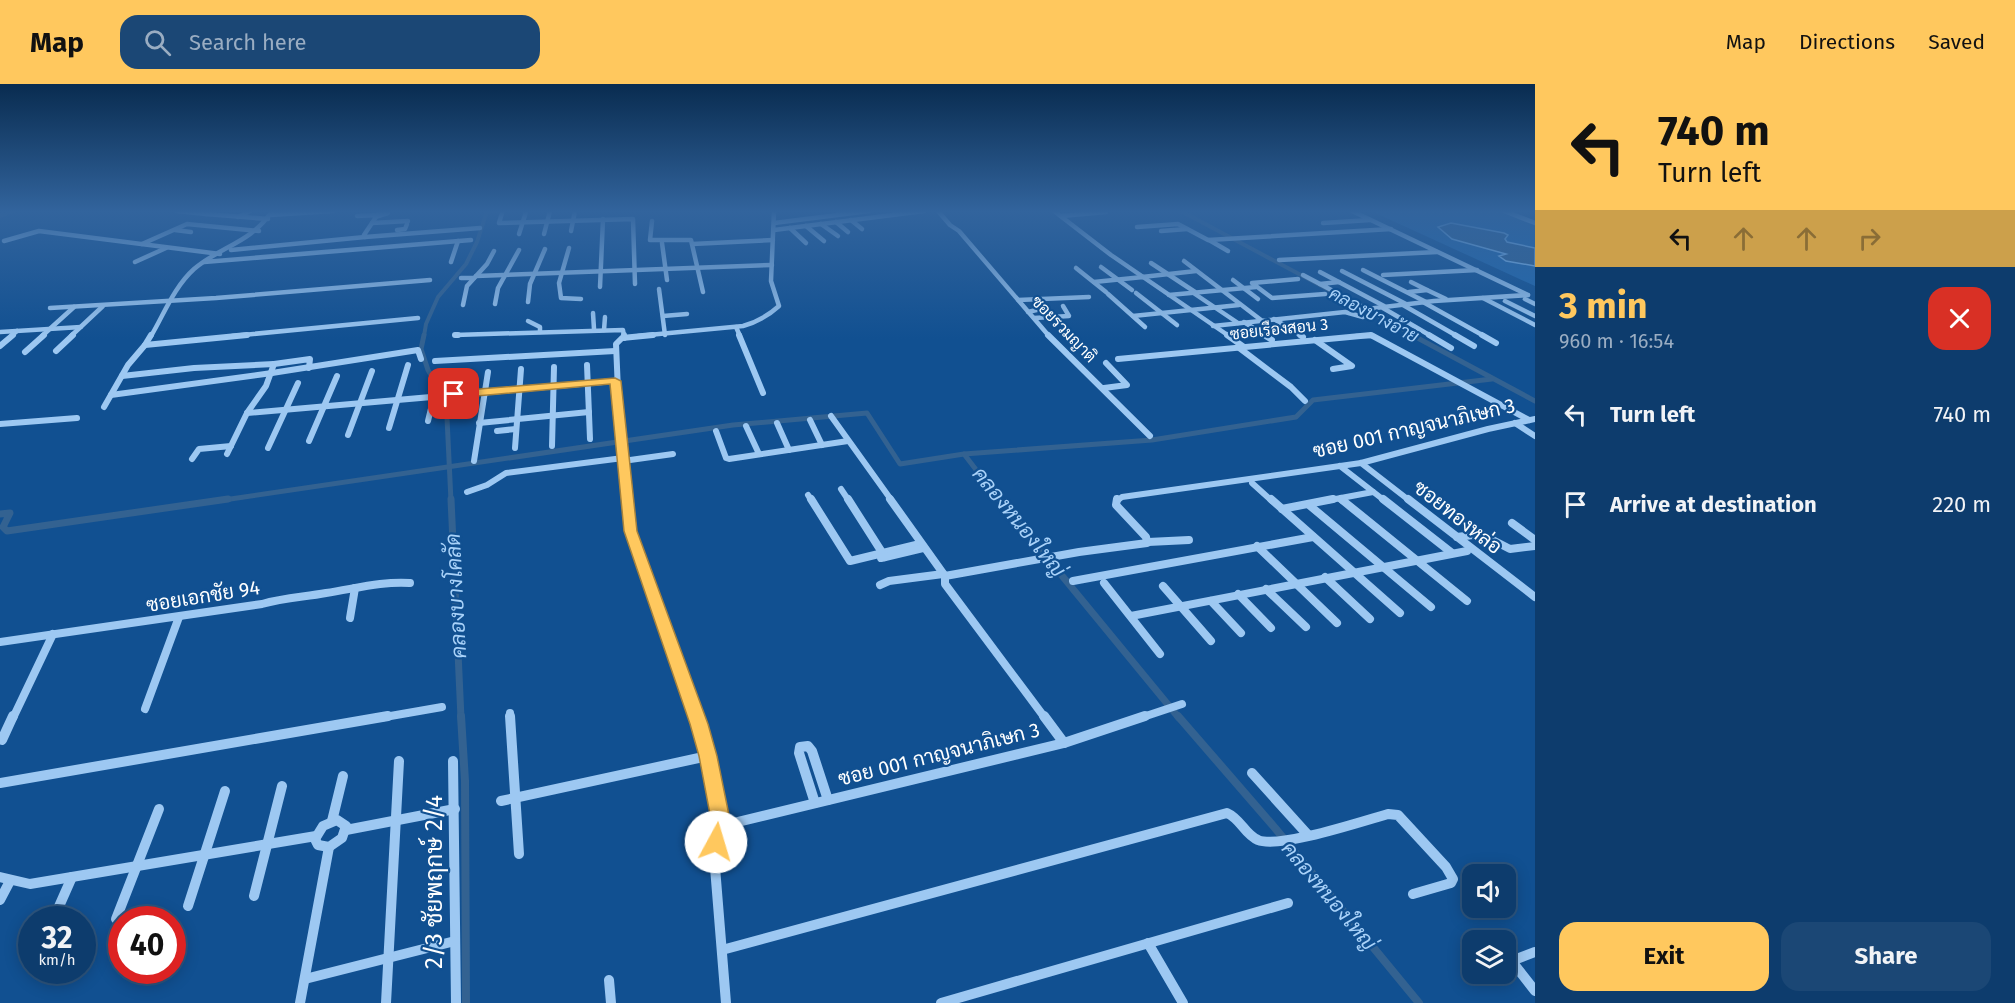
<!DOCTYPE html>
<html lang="en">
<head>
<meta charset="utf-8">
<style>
  :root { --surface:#0d3c6d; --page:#1b4775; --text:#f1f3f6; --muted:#9aadc2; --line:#2d5680; --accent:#ffc85e }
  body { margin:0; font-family:"Fira Sans",Sarabun,sans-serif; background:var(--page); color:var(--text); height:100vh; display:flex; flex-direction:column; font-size:22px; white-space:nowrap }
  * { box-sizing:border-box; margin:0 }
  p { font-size:20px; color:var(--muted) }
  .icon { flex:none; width:33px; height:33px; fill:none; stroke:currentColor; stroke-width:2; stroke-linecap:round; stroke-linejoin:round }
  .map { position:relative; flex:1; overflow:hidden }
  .panel { display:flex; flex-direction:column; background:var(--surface); width:480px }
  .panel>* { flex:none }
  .banner { background:#ffc85e; color:#111; overflow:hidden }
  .controls { position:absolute; left:1462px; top:780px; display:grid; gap:12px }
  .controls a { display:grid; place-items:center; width:54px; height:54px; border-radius:12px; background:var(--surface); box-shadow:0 3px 15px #0003,0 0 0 2px var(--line); font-size:30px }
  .speed { position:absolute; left:18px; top:822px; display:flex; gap:12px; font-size:30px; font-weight:700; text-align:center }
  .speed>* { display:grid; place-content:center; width:78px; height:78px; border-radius:50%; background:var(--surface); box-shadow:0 3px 15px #0003,0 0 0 2px var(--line); line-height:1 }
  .speed small { font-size:15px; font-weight:400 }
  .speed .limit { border:9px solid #d22; background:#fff; color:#111 }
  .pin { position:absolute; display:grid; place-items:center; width:51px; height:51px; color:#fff; margin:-26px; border-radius:12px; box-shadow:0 3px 9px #0006 }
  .me { position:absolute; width:66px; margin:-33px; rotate:6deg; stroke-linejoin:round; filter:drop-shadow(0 0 4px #0008) }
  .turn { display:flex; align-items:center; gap:21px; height:126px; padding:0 24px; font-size:27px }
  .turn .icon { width:78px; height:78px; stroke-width:2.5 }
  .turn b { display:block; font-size:42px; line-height:51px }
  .lanes { display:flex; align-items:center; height:57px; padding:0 24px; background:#0003; justify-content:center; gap:30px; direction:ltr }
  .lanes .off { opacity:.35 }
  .round { display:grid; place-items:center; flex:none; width:63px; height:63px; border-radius:18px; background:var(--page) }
  .headline { display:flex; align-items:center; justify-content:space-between; height:102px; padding:0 24px }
  h1 { font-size:36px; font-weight:700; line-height:45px; color:var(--accent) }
  .primary-button { display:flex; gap:12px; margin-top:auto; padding:12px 24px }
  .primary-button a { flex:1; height:69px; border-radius:18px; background:var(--accent); color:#111; font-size:24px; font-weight:700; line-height:69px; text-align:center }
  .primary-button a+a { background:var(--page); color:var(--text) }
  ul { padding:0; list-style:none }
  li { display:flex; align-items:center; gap:18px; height:90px; padding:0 24px }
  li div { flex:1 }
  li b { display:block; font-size:22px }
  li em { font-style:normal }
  header { display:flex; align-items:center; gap:36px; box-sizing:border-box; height:84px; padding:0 30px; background:var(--accent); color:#111 }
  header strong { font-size:28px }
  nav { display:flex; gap:33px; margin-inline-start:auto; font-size:21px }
  .search { width:420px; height:54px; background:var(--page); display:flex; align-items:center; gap:15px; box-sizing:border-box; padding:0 21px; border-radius:18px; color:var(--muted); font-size:22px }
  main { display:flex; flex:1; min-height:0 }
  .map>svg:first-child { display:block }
  .green { fill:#2068ae }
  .water { fill:#336291; stroke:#8ec4f6; stroke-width:1.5 }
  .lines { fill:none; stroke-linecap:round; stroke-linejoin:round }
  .canal-far3 { stroke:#336291; stroke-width:4 }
  .canal-far2 { stroke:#336291; stroke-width:5 }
  .canal-far1 { stroke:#336291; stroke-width:7 }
  .canal { stroke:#336291; stroke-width:8 }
  .minor-far3 { stroke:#9dc8f2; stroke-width:4.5 }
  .minor-far2 { stroke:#9dc8f2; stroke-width:6 }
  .minor-far1 { stroke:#9dc8f2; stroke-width:8 }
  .minor { stroke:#9dc8f2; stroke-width:10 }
  .route { fill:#ffc85e; stroke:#a6823d; stroke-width:1.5 }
  .labels { text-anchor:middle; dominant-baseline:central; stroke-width:4.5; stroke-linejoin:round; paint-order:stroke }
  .far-street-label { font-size:16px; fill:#fff; stroke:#115091 }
  .far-water-label { font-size:18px; font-style:italic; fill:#a9d2f9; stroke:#115091 }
  .street-label { font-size:20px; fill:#fff; stroke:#115091 }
  .water-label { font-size:21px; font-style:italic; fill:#a9d2f9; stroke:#115091 }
  .near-street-label { font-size:24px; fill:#fff; stroke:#115091 }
</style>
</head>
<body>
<header>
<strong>Map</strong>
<div class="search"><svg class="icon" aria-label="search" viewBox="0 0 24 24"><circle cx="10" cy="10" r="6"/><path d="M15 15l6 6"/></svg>Search here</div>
<nav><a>Map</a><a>Directions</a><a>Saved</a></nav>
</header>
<main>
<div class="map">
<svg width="1535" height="919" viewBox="0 0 1535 919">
  <rect width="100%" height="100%" fill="#115091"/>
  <path class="green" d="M1371 127H1501L1535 140V202Z"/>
  <path class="water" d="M1451 139 1504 149 1508 151 1505 155 1507 158 1535 164V182L1506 177 1499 172 1506 170 1452 155 1438 143Z"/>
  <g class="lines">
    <g class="canal-far3">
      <path d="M487 127H499"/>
      <path d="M1181 127 1415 252"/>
      <path d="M0 132 13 127"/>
      <path d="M424 252 426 240 438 213 466 180 477 158 487 127"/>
    </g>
    <g class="canal-far2">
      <path d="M424 251 421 265 428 286 441 308 447 334 451 417"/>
      <path d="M1412 251 1535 317"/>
      <path d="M217 417 733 341 867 329 900 380 964 370"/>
      <path d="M1000 417 964 370 1152 356 1296 333 1313 316 1492 295"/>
    </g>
    <g class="canal-far1">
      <path d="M451 415 461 634"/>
      <path d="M999 415 1179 634"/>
      <path d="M0 430 10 429 3 443 7 447 228 415"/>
    </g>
    <g class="canal">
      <path d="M461 632 465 697 466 919"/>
      <path d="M1178 632 1275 744 1419 919"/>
    </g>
    <g class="minor-far3">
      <path d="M177 127 206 130"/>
      <path d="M213 127 206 130 268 135"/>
      <path d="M380 127 364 151 365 153 480 144"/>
      <path d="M938 127 950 141 959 147 1049 252"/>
      <path d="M1054 127 1111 171 1229 252"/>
      <path d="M1352 127 1528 211"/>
      <path d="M1504 127 1535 139"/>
      <path d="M502 129 499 139 633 135 635 200"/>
      <path d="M270 131 333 127"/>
      <path d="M357 132 377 131"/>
      <path d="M1061 132 1106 128"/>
      <path d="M238 133 250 127"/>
      <path d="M375 133 388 129"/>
      <path d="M851 136 862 145"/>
      <path d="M652 137 650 156H691L703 208"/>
      <path d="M836 138 848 148"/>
      <path d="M372 139 408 137"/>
      <path d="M774 139 869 127"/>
      <path d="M1323 139 1370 136"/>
      <path d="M821 140 838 152"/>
      <path d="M806 142 824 157"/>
      <path d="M1137 143 1178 140 1208 156 1391 145"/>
      <path d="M790 144 806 159"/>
      <path d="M175 146 191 148"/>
      <path d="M397 146 405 145 407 140"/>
      <path d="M774 146 924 127"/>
      <path d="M571 147 575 127"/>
      <path d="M1161 147 1187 145"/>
      <path d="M519 150 526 128"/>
      <path d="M544 150 550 127"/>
      <path d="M1209 156 1228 167"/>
      <path d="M4 157 39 147 220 170"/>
      <path d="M662 159 667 196"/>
      <path d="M142 160 187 140 259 147"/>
      <path d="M692 160 773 156"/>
      <path d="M569 164 559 199 561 214 581 215"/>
      <path d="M231 166 365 153"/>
      <path d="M1279 176 1437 168"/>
      <path d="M1184 177 1261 236"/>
      <path d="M135 178 166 164"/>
      <path d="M204 178 471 156"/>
      <path d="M451 178 458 157"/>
      <path d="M1151 179 1195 208"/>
      <path d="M1101 183 1132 206"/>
      <path d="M1076 184 1106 208"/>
      <path d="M1363 186 1426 218"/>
      <path d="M1342 187 1406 220"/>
      <path d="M1320 188 1384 222"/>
      <path d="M1303 191 1320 200"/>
      <path d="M1383 191 1477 186"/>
      <path d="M476 192 772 181"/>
      <path d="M1142 193 1196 187"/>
      <path d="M461 194H474"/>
      <path d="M1298 195 1252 199 1272 214 1325 210"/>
      <path d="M1233 196 1258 215"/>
      <path d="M1094 198 1143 193"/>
      <path d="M1339 198 1320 200 1367 225 1434 217 1528 211"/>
      <path d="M600 203 603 135"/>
      <path d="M659 205 665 251"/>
      <path d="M1427 206 1446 215"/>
      <path d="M1192 208 1238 239"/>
      <path d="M1409 208 1427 206 1411 198"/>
      <path d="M1136 209 1177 241"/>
      <path d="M1108 210 1145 243"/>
      <path d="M1169 211 1256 203"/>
      <path d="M1483 214 1535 241"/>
      <path d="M1525 215 1535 220"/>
      <path d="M1018 216 1089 213"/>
      <path d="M1505 217 1535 232"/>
      <path d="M528 218 530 200 545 165"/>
      <path d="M1423 218 1484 252"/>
      <path d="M495 220 498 204 519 166"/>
      <path d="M463 221 467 202 487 180 494 167"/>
      <path d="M1403 221 1457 252"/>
      <path d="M50 224 216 214 430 196"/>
      <path d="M1383 224 1431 252"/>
      <path d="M1028 228 1045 224"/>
      <path d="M593 229 594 245"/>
      <path d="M663 232 687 230"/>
      <path d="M1133 232 1239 221"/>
      <path d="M1034 234 1069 232 1063 222"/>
      <path d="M1274 235 1302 252"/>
      <path d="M528 237 540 243V248"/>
      <path d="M1244 238 1266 252"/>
      <path d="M1213 242 1345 228 1363 233"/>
      <path d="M736 243 740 252"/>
      <path d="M604 246 605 233"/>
      <path d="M0 248 81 243"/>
      <path d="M455 251 623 246 624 252"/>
      <path d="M11 252 17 247"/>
      <path d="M42 252 74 223"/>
      <path d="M71 252 103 222"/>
      <path d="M151 252C164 230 174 203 194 185 221 162 251 159 272 127"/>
      <path d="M232 252 418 234"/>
      <path d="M638 252 743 242C757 238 768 232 779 222L771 197 774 127"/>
      <path d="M1356 252H1374"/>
    </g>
    <g class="minor-far2">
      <path d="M455 251H458"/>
      <path d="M624 251V254"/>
      <path d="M739 251 763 309"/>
      <path d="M1048 251 1150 352"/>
      <path d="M1227 251 1244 263"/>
      <path d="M1264 251 1272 256"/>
      <path d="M1300 251 1303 253"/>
      <path d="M1429 251 1451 264"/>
      <path d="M1455 251 1474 262"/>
      <path d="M1482 251 1496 259"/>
      <path d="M1315 256 1352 282 1333 285"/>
      <path d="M145 261 151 251"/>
      <path d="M0 262 13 251"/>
      <path d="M1238 263 1291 303 1305 317"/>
      <path d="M56 267 73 251"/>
      <path d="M25 268 44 251"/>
      <path d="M1118 275 1371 251 1529 336"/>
      <path d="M435 277 615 267"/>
      <path d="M274 280 310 275 309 284"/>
      <path d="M587 281 590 355"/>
      <path d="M272 289 418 266 421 275"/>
      <path d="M122 292 194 284 274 280 266 302 247 329 227 370"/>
      <path d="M1104 304 1127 301 1106 279"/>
      <path d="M111 311 272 289"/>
      <path d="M104 323 128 281 145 261 247 251"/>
      <path d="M247 329 615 297"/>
      <path d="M831 332 892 417"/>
      <path d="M810 336 822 361"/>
      <path d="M428 337 434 312"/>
      <path d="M479 339 589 328"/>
      <path d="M777 339 789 366"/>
      <path d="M1515 339 1535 352"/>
      <path d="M0 340 77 334"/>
      <path d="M746 342 759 370"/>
      <path d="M389 344 408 281"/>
      <path d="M497 347 516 345"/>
      <path d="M716 347 726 374 729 375 848 357"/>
      <path d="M348 351 372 287"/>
      <path d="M309 357 337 292"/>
      <path d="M552 362 554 283"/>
      <path d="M268 364 298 299"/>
      <path d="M515 364 521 285"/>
      <path d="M192 375 199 365 231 362"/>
      <path d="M474 377 488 288"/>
      <path d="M623 377 673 370"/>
      <path d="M1361 379 1410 417"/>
      <path d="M1340 382 1385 417"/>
      <path d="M1252 399 1272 417"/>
      <path d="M841 405 849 417"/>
      <path d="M467 408 487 401 506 389 623 374"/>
      <path d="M808 411 812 417"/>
      <path d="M1340 415 1342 417"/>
      <path d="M627 417 620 353 616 260 622 254 653 251"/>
      <path d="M1117 417 1122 413 1361 379 1488 345 1535 335"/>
      <path d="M1325 417 1373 408"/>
    </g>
    <g class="minor-far1">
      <path d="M627 415 631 447 697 634"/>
      <path d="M811 415 850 477 920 460"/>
      <path d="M848 415 885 473"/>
      <path d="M890 415 945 492"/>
      <path d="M1271 415 1400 529"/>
      <path d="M1341 415 1467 517"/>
      <path d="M1383 415 1452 469"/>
      <path d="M1408 415 1535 513"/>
      <path d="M1309 421 1431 523"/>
      <path d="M1282 425 1333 415"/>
      <path d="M1512 439 1535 456"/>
      <path d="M1457 453 1481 450 1510 465 1535 462"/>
      <path d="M1148 458 1189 456"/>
      <path d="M1257 462 1337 539"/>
      <path d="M881 474 923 464"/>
      <path d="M945 492 1079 468 1147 459 1146 453 1116 421 1117 415"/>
      <path d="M945 492V500L1045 634"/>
      <path d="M1325 493 1370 535"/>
      <path d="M1073 497 1313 453"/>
      <path d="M1104 499 1160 570"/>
      <path d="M880 501 889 497 943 490"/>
      <path d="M1163 502 1211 557"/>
      <path d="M1266 505 1306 543"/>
      <path d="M1238 510 1271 544"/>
      <path d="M1211 517 1241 549"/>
      <path d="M1131 532 1467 467"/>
      <path d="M350 534 355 504"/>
      <path d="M0 558 262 520C284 514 304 513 326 509 354 505 382 497 410 499"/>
      <path d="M145 625 179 533"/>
      <path d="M510 629V634"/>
      <path d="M13 634 53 550"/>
      <path d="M379 634 442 623"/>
      <path d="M1140 634 1182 620"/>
    </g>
    <g class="minor">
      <path d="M510 632 519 770"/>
      <path d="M696 632 708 672 721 742"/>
      <path d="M1044 632 1064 659"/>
      <path d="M2 656 13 632"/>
      <path d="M453 677 456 919"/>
      <path d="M1252 689 1308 751"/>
      <path d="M0 699 388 632"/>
      <path d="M501 717 708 672"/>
      <path d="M815 719 799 669 800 663 808 662 812 667 828 716"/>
      <path d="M337 736 346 742 342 754 329 763 318 761 315 755 323 742Z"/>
      <path d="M332 737 343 692"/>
      <path d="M721 742 1064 659 1145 632"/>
      <path d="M721 742 714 771 726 919"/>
      <path d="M346 746 455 725"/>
      <path d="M0 793 30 800 316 752"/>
      <path d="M254 812 282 702"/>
      <path d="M0 816 10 797"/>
      <path d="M188 822 225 707"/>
      <path d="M116 835 159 725"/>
      <path d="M53 836 72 793"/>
      <path d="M1148 859 1183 919"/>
      <path d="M722 866 1227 729C1241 735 1245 751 1258 756 1279 765 1363 737 1388 730L1398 731 1446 783 1453 795 1451 799 1413 810"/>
      <path d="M1535 868 1514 876V880L1535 907"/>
      <path d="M305 895 455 857"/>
      <path d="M609 896 611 919"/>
      <path d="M300 919 329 763"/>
      <path d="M386 919 399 677"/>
      <path d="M941 919 1288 819"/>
    </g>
  </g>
  <linearGradient id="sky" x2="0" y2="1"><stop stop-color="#092c50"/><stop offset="0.5" stop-color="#32649d"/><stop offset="1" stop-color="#32649d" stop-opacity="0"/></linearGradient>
  <rect width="1535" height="255" fill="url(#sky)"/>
  <path class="route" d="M615 294 621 297 637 447 708 640 717 672 731 741 722 764 716 767 709 764 706 758 712 741 699 672 690 640 624 447 610 300 454 314 449 310 454 307Z"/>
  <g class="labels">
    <g class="far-street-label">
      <text transform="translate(1064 245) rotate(46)">ซอยรวมญาติ</text>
      <text transform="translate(1279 245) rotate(-6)">ซอยเรืองสอน 3</text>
    </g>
    <g class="far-water-label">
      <text transform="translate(1374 231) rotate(28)">คลองบางอ้าย</text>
    </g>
    <g class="street-label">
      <text transform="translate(1414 344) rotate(-13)">ซอย 001 กาญจนาภิเษก 3</text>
      <text transform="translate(1458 433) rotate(38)">ซอยทองหล่อ</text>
      <text transform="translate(203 512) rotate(-9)">ซอยเอกชัย 94</text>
      <text transform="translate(939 670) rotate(-14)">ซอย 001 กาญจนาภิเษก 3</text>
    </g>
    <g class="water-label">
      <text transform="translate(1019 438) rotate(51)">คลองหนองใหญ่</text>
      <text transform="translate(456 512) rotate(-93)">คลองบางโคลัด</text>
      <text transform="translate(1329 812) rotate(50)">คลองหนองใหญ่</text>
    </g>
    <g class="near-street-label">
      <text transform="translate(434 798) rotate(-90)">2/3 ชัยพฤกษ์ 2/4</text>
    </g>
  </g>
</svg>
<div class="controls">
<a><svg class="icon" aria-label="sound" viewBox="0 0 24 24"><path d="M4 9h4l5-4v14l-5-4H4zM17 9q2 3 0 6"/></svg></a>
<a><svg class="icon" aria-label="layers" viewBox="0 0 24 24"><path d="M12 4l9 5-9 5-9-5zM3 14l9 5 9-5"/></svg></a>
</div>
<div class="speed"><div>32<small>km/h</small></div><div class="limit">40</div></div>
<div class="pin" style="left:454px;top:310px;background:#d93025"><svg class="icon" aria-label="arrive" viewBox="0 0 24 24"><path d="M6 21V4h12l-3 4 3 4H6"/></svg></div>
<svg class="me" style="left:716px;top:758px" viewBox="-20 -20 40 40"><circle r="19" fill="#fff"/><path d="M0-13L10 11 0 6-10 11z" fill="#ffc85e"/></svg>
</div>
<section class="panel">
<div class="banner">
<div class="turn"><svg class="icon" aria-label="left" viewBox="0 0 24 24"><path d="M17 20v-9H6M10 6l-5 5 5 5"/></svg><div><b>740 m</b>Turn left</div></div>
<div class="lanes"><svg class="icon" aria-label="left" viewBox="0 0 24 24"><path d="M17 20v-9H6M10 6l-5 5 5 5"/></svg><svg class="icon off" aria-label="ahead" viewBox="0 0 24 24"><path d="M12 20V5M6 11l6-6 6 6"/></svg><svg class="icon off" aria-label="ahead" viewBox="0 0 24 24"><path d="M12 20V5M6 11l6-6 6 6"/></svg><svg class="icon off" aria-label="right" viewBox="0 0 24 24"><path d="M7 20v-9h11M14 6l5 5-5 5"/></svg></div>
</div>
<div class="headline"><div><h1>3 min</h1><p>960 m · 16:54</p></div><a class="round" style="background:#d93025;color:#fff"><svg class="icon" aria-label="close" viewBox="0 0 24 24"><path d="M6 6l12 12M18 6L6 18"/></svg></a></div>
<ul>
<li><svg class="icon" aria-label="left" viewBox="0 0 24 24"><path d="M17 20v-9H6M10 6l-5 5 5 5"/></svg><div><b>Turn left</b></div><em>740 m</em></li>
<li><svg class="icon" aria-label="arrive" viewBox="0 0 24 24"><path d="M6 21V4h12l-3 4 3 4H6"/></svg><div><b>Arrive at destination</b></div><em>220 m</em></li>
</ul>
<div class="primary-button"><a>Exit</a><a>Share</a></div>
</section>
</main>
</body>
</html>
